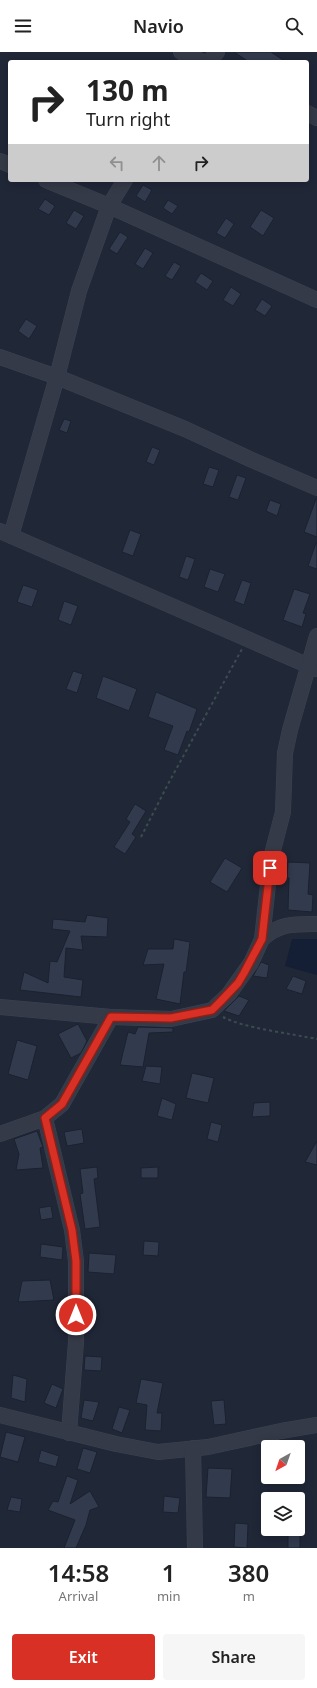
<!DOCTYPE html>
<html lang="en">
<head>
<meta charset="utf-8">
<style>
  :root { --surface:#fff; --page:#f6f6f6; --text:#222; --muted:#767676; --accent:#d93025 }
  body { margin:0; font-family:"Noto Sans",sans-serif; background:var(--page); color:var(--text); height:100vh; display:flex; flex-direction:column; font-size:15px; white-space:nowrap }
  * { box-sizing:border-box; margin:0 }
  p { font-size:13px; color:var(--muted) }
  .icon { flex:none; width:22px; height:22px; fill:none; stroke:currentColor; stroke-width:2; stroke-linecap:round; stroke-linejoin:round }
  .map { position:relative; height:1496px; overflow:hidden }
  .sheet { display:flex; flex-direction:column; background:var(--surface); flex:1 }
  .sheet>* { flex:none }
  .banner { position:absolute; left:8px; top:8px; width:301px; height:122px; border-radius:4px; box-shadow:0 2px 10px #0003; background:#fff; color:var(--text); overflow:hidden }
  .needle { width:26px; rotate:220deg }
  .buttons { position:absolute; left:261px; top:1388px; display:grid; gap:8px }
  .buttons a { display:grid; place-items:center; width:44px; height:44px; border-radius:4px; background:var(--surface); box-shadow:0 2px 10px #0003; font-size:20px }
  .pin { position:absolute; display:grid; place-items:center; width:34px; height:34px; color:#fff; margin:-17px; border-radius:8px; box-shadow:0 2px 6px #0006 }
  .me { position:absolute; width:44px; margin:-22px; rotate:0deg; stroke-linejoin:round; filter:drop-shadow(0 0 3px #0008) }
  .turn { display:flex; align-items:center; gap:14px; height:84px; padding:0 12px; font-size:18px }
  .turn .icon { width:52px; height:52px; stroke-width:2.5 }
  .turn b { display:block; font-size:28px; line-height:34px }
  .lanes { display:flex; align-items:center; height:38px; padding:0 12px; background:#0003; justify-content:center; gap:20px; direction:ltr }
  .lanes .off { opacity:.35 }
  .eta { display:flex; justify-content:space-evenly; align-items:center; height:68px; text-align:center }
  .eta b { font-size:24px; font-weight:600; line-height:28px }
  .cta { display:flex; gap:8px; margin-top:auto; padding:8px 12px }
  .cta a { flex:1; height:46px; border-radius:4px; background:var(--accent); color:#fff; font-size:16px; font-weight:600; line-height:46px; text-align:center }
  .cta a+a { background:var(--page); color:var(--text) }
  header { display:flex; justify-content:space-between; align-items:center; height:52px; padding:0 12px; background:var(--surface); font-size:18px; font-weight:600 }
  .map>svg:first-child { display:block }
  .water { fill:#141e34 }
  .building { fill:#323b4e; stroke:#1b212e }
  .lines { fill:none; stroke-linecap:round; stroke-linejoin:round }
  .minor-casing { stroke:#3d4351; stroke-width:16 }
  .path { stroke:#3b4c50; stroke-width:2; stroke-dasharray:3 3; stroke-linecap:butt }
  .minor { stroke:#343a47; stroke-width:15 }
  .route-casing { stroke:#8d1f18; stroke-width:10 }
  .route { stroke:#d93025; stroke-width:7 }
</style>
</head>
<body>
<header><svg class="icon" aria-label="menu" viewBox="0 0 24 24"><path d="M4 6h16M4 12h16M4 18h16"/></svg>Navio<svg class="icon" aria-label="search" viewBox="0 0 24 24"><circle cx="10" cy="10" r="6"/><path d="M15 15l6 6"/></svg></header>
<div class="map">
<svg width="317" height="1496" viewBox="0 0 317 1496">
  <rect width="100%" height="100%" fill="#202737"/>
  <path class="water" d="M292 887H317V923L285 914Z"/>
  <g class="building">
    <path d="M234 0H271L286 10H249Z"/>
    <path d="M143 133 152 138 145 150 136 144Z"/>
    <path d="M45 147 55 154 49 163 38 157Z"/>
    <path d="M168 148 178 154 172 162 163 156Z"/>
    <path d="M74 158 84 164 76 177 66 171Z"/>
    <path d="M261 158 274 166 263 184 250 175Z"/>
    <path d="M226 166 234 172 225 186 216 181Z"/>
    <path d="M120 180 128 185 117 202 109 197Z"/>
    <path d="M145 196 153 201 143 217 135 212Z"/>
    <path d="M174 210 181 214 172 228 165 224Z"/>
    <path d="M201 221 213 229 207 238 195 230Z"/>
    <path d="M231 235 241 242 233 254 223 248Z"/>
    <path d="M262 247 272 254 265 264 255 258Z"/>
    <path d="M26 267 37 274 29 287 18 279Z"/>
    <path d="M64 367 71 369 67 381 59 378Z"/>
    <path d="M152 395 160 398 154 413 146 410Z"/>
    <path d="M209 415 219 418 213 435 203 432Z"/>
    <path d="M237 423 246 426 238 448 229 445Z"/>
    <path d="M316 447H317V485L304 480Z"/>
    <path d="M270 448 281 452 277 464 266 459Z"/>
    <path d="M130 478 141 482 133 504 122 500Z"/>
    <path d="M316 491H317V517L308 514Z"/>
    <path d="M186 504 195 507 188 528 179 525Z"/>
    <path d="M210 517 225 522 218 540 204 535Z"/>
    <path d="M242 528 251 531 244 553 234 549Z"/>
    <path d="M23 533 38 538 32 555 17 550Z"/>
    <path d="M294 537 310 542 303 561 306 562 302 575 283 568Z"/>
    <path d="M64 549 78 554 71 573 58 568Z"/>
    <path d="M73 619 83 622 77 641 66 637Z"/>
    <path d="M103 624 137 637 129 659 96 646Z"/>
    <path d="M156 640 197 657 189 680 187 679 178 703 164 698 173 674 148 665Z"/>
    <path d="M135 752 146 759 132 782 136 785 125 802 114 795 130 770 126 767Z"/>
    <path d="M225 806 242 816 227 840 210 830Z"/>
    <path d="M288 810 310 811 308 842 313 843 312 860 288 858 289 826H287Z"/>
    <path d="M87 863 108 866 107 885 81 884 83 898 66 896 64 925 83 928 81 945 20 938 24 920 48 931 50 909 57 910 70 879 52 877 53 867 85 870Z"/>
    <path d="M174 887 190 890 186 920H184L180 952 156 947 164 912 143 913 148 897H173Z"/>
    <path d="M261 910 269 913 267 926 253 924Z"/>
    <path d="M293 924 306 929 302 942 286 937Z"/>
    <path d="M239 944 249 948 239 964 224 959Z"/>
    <path d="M78 972 87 989 81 1001 71 1006 58 982Z"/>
    <path d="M138 975 173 976V980L149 981 143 1015 120 1013 128 980 135 982Z"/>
    <path d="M17 988 37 994 28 1028 8 1022Z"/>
    <path d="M146 1014 162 1015 160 1032 142 1029Z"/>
    <path d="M192 1021 214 1026 208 1051 186 1046Z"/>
    <path d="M162 1046 176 1052 172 1068 157 1064Z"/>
    <path d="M270 1050V1064L252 1065 254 1051Z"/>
    <path d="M211 1070 222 1073 218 1090 207 1087Z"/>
    <path d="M82 1077 84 1091 67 1094 64 1080Z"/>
    <path d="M37 1079 43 1095 40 1096 43 1116 16 1118 19 1102 14 1087Z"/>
    <path d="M317 1089V1113L305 1110Z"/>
    <path d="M97 1115 98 1126 94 1127 100 1175 85 1177 80 1142 83 1141 80 1117Z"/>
    <path d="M158 1115V1126H141V1116Z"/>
    <path d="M51 1154 53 1166 41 1168 39 1156Z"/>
    <path d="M144 1189 159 1190 158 1204 143 1203Z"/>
    <path d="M41 1192 63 1195 62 1208 40 1205Z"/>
    <path d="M89 1201 116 1203 114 1222 88 1220Z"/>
    <path d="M50 1228 54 1248 18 1250 22 1229Z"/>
    <path d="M85 1304 102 1305 101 1319 84 1318Z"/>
    <path d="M13 1323 27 1327 25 1350 11 1346Z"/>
    <path d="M141 1327 163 1331 157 1361H162L161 1379 145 1378 147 1353 136 1351Z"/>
    <path d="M52 1332 63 1337 56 1356 44 1351Z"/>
    <path d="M84 1348 99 1350 93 1369 81 1366Z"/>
    <path d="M224 1348 226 1372 214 1373 211 1349Z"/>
    <path d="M119 1355 130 1358 122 1381 112 1377Z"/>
    <path d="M6 1380 25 1385 18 1410 0 1405Z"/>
    <path d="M83 1396 97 1400 90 1421 77 1417Z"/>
    <path d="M41 1398 59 1404 56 1415 38 1410Z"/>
    <path d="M208 1416 232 1417 230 1446 206 1445Z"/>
    <path d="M67 1424 78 1428 70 1452 90 1439 99 1455 90 1458 86 1473 76 1496H64L75 1468 48 1458 53 1449 58 1450Z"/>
    <path d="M164 1444 180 1446 178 1461 163 1460Z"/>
    <path d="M11 1445 22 1447 20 1460 7 1458Z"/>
    <path d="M235 1471 248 1472 247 1496 234 1495Z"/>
    <rect x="288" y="1477" width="12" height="19"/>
  </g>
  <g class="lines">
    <g class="minor-casing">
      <g id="minor">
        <path d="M181 0 203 10"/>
        <path d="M209 10 217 0"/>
        <path d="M307 61 317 66"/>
        <path d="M0 109 10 113"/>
        <path d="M46 128 109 154 317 248"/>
        <path d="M0 305 57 325 185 377 252 408 317 436"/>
        <path d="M0 479 316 617"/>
        <path d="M11 484 57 325 79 239 109 154 125 128"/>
        <path d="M262 887C280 871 294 872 317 872"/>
        <path d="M0 955 111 965 171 967 212 958 229 942 251 911 262 887 271 806 283 760 285 701 290 678 317 584"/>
        <path d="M45 1066 72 1178 76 1209V1290L69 1381"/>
        <path d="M0 1082 45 1066 62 1052 111 965"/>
        <path d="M0 1363 116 1392 158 1400 208 1395 281 1379 317 1373"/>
        <path d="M193 1396 195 1496"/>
      </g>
    </g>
    <g class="path">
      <path d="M141 785 168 732 242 597"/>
      <path d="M223 965C243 976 293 982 317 987"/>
    </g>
    <use href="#minor" class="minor"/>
  </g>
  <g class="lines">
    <g class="route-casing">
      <path id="route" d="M76 1263V1209L72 1178 45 1066 62 1052 111 965 171 966 212 958 221 949 238 931 244 921 262 887 270 816"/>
    </g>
    <use href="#route" class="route"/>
  </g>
</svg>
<div class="buttons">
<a><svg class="needle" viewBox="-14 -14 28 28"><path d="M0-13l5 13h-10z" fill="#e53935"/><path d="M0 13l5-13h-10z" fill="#767676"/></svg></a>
<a><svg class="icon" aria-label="layers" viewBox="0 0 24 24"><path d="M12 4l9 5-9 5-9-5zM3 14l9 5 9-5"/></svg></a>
</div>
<div class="pin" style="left:270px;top:816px;background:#d93025"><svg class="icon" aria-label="arrive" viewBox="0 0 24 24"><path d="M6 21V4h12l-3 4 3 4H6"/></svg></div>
<svg class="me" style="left:76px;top:1263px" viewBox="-20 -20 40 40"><circle r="17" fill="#d93025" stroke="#fff" stroke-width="3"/><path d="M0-11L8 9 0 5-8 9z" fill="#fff"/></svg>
<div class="banner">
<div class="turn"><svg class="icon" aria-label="right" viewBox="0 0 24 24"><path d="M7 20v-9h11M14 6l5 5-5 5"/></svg><div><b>130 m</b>Turn right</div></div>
<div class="lanes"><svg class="icon off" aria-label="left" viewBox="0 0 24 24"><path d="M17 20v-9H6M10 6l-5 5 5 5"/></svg><svg class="icon off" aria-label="ahead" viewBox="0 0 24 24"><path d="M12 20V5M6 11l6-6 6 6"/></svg><svg class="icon" aria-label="right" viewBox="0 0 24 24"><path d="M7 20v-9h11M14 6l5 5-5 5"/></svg></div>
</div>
</div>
<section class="sheet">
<div class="eta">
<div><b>14:58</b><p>Arrival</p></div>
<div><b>1</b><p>min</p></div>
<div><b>380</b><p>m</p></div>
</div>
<div class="cta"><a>Exit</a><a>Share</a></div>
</section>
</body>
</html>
